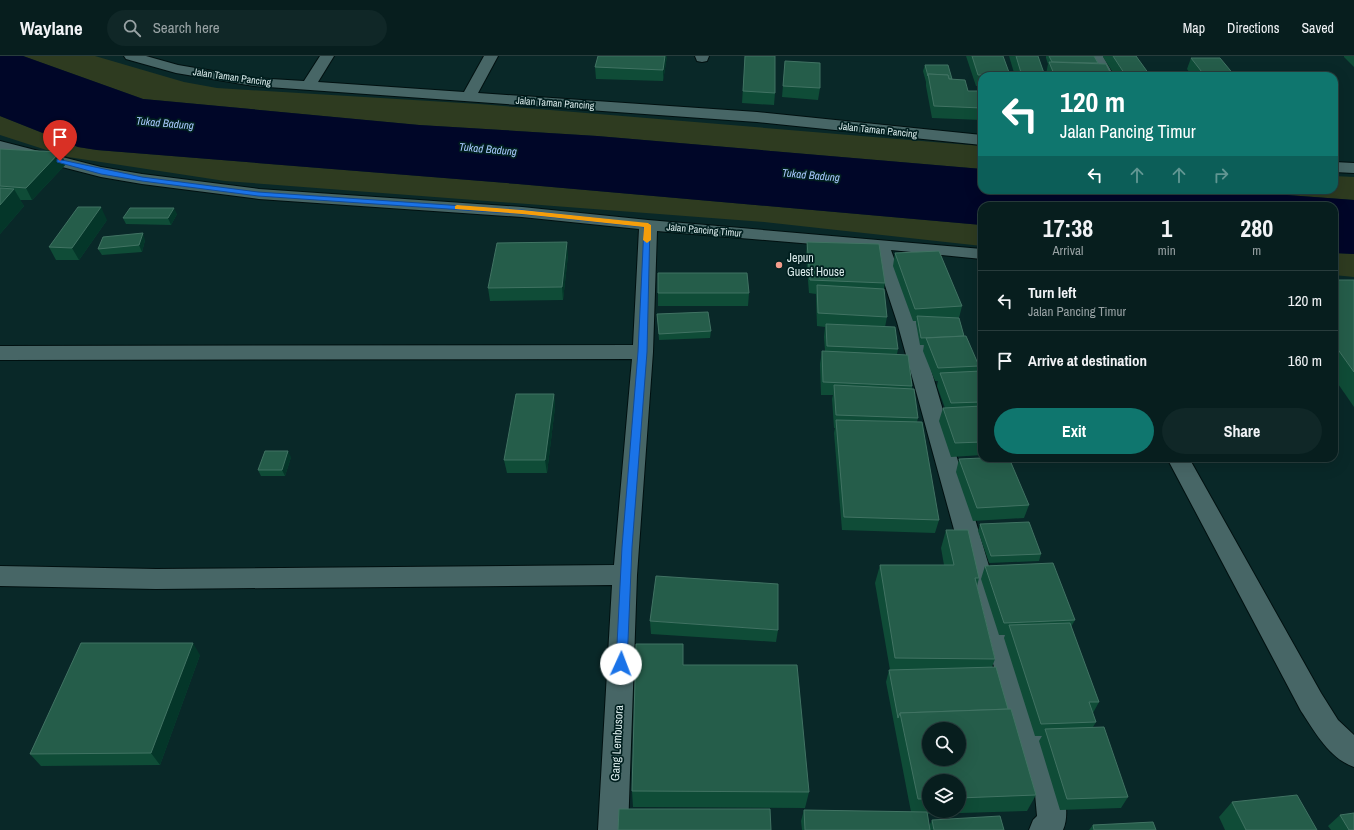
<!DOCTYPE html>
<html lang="en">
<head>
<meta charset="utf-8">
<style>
  :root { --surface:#071e1e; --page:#102727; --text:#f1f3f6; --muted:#98a2a4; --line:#283c3c; --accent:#0f766e }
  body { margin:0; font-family:"Archivo Narrow",sans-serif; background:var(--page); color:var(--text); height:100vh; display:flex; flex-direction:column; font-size:15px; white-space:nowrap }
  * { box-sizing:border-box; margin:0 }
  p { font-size:13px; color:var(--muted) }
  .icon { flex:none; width:22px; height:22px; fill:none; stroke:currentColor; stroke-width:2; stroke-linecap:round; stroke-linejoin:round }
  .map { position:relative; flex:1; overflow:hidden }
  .side { position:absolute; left:978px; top:146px; width:360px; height:260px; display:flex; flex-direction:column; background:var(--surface); border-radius:12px; box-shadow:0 4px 16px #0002,0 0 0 1px var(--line) }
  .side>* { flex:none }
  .hud { position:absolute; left:978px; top:16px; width:360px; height:122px; border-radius:12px; box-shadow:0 4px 16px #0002,0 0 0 1px var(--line); background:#0f766e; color:#fff; overflow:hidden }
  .tools { position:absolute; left:922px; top:666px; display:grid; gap:8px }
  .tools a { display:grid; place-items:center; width:44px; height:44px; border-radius:50%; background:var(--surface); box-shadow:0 4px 16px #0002,0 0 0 1px var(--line); font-size:20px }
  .pin { position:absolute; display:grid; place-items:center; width:34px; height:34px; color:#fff; margin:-41px -17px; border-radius:50% 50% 50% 0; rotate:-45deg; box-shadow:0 0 4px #0007 }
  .pin .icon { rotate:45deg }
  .me { position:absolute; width:44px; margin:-22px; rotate:2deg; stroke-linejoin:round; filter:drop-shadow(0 0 3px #0008) }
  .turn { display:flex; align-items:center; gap:14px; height:84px; padding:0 16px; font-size:18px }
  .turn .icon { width:52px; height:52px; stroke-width:2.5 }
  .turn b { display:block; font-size:28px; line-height:34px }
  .lanes { display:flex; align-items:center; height:38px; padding:0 16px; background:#0003; justify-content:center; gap:20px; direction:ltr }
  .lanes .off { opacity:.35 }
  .eta { display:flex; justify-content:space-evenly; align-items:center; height:68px; text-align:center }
  .eta b { font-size:24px; font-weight:700; line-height:28px }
  .button { display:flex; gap:8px; margin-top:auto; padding:8px 16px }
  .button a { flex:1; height:46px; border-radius:24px; background:var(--accent); color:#fff; font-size:16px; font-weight:700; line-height:46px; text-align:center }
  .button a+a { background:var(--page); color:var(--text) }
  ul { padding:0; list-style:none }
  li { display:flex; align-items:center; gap:12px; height:60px; padding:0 16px; border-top:1px solid var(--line) }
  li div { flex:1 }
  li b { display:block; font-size:15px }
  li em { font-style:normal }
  header { display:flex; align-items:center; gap:24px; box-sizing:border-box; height:56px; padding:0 20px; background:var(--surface); border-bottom:1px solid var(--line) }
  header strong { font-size:19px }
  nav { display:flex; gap:22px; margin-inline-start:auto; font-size:14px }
  .search { width:280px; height:36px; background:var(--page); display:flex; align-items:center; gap:10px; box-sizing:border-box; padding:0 14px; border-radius:22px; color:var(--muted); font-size:15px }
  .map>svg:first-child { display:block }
  .green { fill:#2e3b20 }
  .water { fill:#000628 }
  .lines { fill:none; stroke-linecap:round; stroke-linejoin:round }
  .minor-casing { stroke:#001010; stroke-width:2 }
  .minor { fill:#476666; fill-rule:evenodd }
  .wall { fill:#0f4c37; fill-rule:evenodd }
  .shaded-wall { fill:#043629 }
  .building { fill:#255d4a; stroke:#417363; fill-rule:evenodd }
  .route { fill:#1a73e8; stroke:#114b97 }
  .slow { fill:#f59e0b }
  .poi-dot { fill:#f49d8c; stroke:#001f1f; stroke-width:1.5 }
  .labels { text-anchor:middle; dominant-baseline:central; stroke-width:3.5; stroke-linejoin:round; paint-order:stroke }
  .far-street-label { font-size:10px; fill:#daebeb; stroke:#001f1f }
  .far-water-label { font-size:11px; font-style:italic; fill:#a7c8fd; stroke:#001f1f }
  .poi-label { font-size:12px; fill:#daebeb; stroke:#001f1f; text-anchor:start }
  .street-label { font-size:12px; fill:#daebeb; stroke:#001f1f }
</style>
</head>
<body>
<header>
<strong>Waylane</strong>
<div class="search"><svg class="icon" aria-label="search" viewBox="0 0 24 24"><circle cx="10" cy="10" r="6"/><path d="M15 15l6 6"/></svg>Search here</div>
<nav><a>Map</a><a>Directions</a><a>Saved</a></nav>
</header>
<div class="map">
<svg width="1354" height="774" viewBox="0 0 1354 774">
  <rect width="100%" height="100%" fill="#092828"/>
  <g class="green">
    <path d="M23 0H95L184 26 217 32 479 48 982 90V113L597 80 419 69 154 44 143 43Z"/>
    <path d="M0 60 78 91 97 94 518 128 982 169V190L764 166 225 125 68 101 0 79Z"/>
    <path d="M1334 120 1354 121V144L1219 134H1334Z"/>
    <path d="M1334 197 1354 198V221L1334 219Z"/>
  </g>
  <path class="water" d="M0 0H23L143 43 154 44 419 69 597 80 982 113V134H1219L1354 144V198L1334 197V150H982V169L518 128 97 94 78 91 0 60Z"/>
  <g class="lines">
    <g class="minor-casing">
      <g id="minor">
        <path d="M124 0H146L178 9 254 22 304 25 320 0H334L318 26 464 36 484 0H498L478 37 757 56 982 79V89L757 66 254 30 176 17 126 3Z"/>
        <path d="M695 0H709L707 5 702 6 697 5Z"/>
        <path d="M1089 0H1103L1114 20H1100Z"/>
        <path d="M0 85 101 111 142 118 259 133 522 151 648 164 982 193V203L891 194 917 266 1004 561 1065 738C1066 751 1068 762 1063 774H1029L1033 764 1037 760 1035 738 978 561 897 266 873 193 657 175 653 296 637 519 628 774H598L612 529 156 533 0 530V510L156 513 614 509 632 303 0 304V290L633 289 639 173 522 161 259 143 142 128 101 121 0 95Z"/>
        <path d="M1334 106 1354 107V117L1334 116Z"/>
        <path d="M1167 402H1189L1321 637 1338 664 1354 679V711C1329 702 1315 676 1301 655Z"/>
      </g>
    </g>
    <use href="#minor" class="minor"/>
  </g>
  <g class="wall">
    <path d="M598 0H667L663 25 596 23 595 11Z"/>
    <path d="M745 0 775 37 774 49 742 47Z"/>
    <path d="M966 0H1003L1010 20H982V31L976 30Z"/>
    <path d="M1009 0H1038L1045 20H1015Z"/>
    <path d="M1044 0H1094L1098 7 1112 20H1047L1046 18 1048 8 1046 2V0Z"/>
    <path d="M1103 0H1136L1149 18 1185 20H1115L1103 1Z"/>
    <path d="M1344 0H1354V11L1344 1Z"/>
    <path d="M1191 2 1235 20H1192L1187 13Z"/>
    <path d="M785 5 820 32 818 44 782 41Z"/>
    <path d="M925 9 952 23 968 35H978L979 31H982V64L932 62 926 30V26L923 15Z"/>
    <path d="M0 93 66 108 32 144H20L24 150 0 178Z"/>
    <path d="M177 158 171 169 126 168 123 162Z"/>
    <path d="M107 164 79 204H56L49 191Z"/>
    <path d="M145 184 142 196 102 199 98 193Z"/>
    <path d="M807 186 885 227 884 233 887 261 885 271 898 293 897 298 912 330V333L918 362 917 366 939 464 935 477 842 474 834 377 835 372H834L832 343 833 339H821L820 308 822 295H825L824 281 825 271 817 270 816 242V238L809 237 806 199Z"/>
    <path d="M895 197 962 250 959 262 964 280 979 310 977 315 982 317V399L951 401 939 365 943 352H945L937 330 938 325H935L923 295 924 289H920L916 267V265H913L893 210Z"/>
    <path d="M568 199 563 244 490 245 488 232Z"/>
    <path d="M1334 224H1354V351L1334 322Z"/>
    <path d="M658 237H749L748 250H658Z"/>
    <path d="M657 258 711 275 710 282 659 284Z"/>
    <path d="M554 338 555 351 547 417H507L504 404Z"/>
    <path d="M291 401 285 420H261L258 414Z"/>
    <path d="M959 403 1029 449 1024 462 973 465 956 416Z"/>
    <path d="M980 468 1041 498 1039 505 989 507 978 475Z"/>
    <path d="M946 474 979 522 977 530 995 603 992 611 1008 653 1036 739 1027 755 928 758 929 770 932 764 1004 774H802L801 765 804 754 911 756 886 626 889 614H890L875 527 880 509H944L941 492ZM929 725H959V755H929Z"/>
    <path d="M985 510 1075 564 1071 571 1099 646 1093 657 1096 666 1093 671 1128 741 1121 752 1060 754 1039 685 1042 680H1035L1004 582 1005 579H999L981 523Z"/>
    <path d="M650 565 778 574 776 586 651 578Z"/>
    <path d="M200 599 160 709 41 710 30 698Z"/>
    <path d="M683 609 809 736 805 752 633 751 632 735Z"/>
    <path d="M1232 746 1317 774H1225L1219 761Z"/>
    <path d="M1340 759 1354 774H1331L1328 770Z"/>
    <path d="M1093 769 1156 774H1089Z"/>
  </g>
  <g class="shaded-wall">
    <path d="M665 0H667L663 25V14Z"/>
    <path d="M60 96 66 108 32 144 26 132Z"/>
    <path d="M14 133 24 150 0 178V149Z"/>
    <path d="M101 151 107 164 79 204 72 192Z"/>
    <path d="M174 152 177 158 171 169 168 162Z"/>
    <path d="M143 177 145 184 142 196 139 189Z"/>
    <path d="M567 186 568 199 563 244 562 231Z"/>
    <path d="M554 338 555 351 547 417 545 404Z"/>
    <path d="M288 395 291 401 285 420 282 414Z"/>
    <path d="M193 587 200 599 160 709 151 697Z"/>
  </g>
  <g class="building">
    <path d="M598 0H665L663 14 595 11Z"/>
    <path d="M745 0H775V37L743 35Z"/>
    <path d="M972 0H1003L1010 19H978Z"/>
    <path d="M1016 0H1038L1045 20H1022Z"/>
    <path d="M1049 0H1094L1098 7 1052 6Z"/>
    <path d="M1113 0H1136L1149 18 1183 17 1185 20H1126Z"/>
    <path d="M1191 2H1220L1235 20H1205Z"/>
    <path d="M785 5 820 7V32L783 30Z"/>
    <path d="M1049 6 1106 8 1112 20 1054 18Z"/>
    <path d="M925 9H948L952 23H949L948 19 928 18V20Z"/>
    <path d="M928 18 948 19 949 23 965 24 968 35H982V52L934 50Z"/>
    <path d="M979 31H982V35Z"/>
    <path d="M0 93 60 96 26 132 0 130Z"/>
    <path d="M0 132 14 133 0 149Z"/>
    <path d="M78 151H101L72 192 49 191Z"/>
    <path d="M130 152H174L168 162H123Z"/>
    <path d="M143 177 139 189 98 193 103 181Z"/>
    <path d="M567 186 562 231 488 232 497 187Z"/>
    <path d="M807 186 879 188 885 227 810 224Z"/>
    <path d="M939 195 962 250 915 253 895 197Z"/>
    <path d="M658 217H747L749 237H658Z"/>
    <path d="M1334 224H1354V316L1334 288Z"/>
    <path d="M817 229 884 233 887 261 818 257Z"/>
    <path d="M708 256 711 275 659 278 657 258Z"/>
    <path d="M917 260 959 262 964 280 921 282Z"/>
    <path d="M826 268 895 271 898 293 827 290Z"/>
    <path d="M966 280 979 310 938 312 926 282Z"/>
    <path d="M822 295 908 299 912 330 823 326Z"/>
    <path d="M981 315 982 317V346L951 347 940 317Z"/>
    <path d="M834 329 914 333 918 362 836 359Z"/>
    <path d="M516 338H554L545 404H504Z"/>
    <path d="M982 350V386L955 387 943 352Z"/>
    <path d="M836 364 922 366 939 464 844 461Z"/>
    <path d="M265 395H288L282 414H258Z"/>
    <path d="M982 402H1009L1029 449 977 452 959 403Z"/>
    <path d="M1029 466 1041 498 991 500 980 468Z"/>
    <path d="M946 474H968L979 522H975L995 603 895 602 880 509H954Z"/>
    <path d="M1053 507 1075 564 1004 567 985 510Z"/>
    <path d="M656 520 778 528V574L650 565Z"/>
    <path d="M1070 567 1099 646H1089L1096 666 1041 668 1009 569Z"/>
    <path d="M81 587H193L151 697 30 698Z"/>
    <path d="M636 588H683V609H797L809 736 632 735Z"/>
    <path d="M996 611 1008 653 900 657 898 662 889 614Z"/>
    <path d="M1011 653 1036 739 959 742V725H929V743H918L900 657ZM929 673H959V703H929Z"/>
    <path d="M1104 671 1128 741 1067 743 1045 673Z"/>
    <path d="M1297 739 1317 774H1246L1232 746Z"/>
    <path d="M619 753H770L771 774H618Z"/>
    <path d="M804 754 927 756 930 774H805Z"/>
    <path d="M1354 757V774H1349L1340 759Z"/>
    <path d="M1000 760 1004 774H934L932 764Z"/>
    <path d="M1153 766 1156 774H1094L1093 769Z"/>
  </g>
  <path class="route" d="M57 103 142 121 258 136 522 154 650 168 647 296 632 491 627 608 625 611 621 613 617 611 616 608 622 491 638 296 644 171 522 158 258 140 142 125 101 118 57 106Z"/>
  <path class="slow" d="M457 149 522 154 648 167 651 169V184L647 187 643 184 644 171 522 158 455 153V150Z"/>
  <circle class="poi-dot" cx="779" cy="209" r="4"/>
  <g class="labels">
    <g class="far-street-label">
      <text transform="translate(232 21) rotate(8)">Jalan Taman Pancing</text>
      <text transform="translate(555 47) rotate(4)">Jalan Taman Pancing</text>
      <text transform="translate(878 74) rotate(6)">Jalan Taman Pancing</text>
      <text transform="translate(704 174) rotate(5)">Jalan Pancing Timur</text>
    </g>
    <g class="far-water-label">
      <text transform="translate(165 67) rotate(5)">Tukad Badung</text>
      <text transform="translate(488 93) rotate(5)">Tukad Badung</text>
      <text transform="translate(811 119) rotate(5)">Tukad Badung</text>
    </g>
    <g class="poi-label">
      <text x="787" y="202">Jepun<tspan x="787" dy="14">Guest House</tspan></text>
    </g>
    <g class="street-label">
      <text transform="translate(617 687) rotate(-87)">Gang Lembusora</text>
    </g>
  </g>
</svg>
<div class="tools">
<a><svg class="icon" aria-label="search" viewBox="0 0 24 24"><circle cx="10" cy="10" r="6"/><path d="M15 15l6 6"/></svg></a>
<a><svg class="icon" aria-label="layers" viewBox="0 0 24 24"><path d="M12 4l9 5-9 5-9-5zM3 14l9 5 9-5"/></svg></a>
</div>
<div class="pin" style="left:60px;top:105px;background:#d93025"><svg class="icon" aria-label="arrive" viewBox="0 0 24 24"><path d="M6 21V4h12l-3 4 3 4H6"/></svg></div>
<svg class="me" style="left:621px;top:608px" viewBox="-20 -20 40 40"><circle r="19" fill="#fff"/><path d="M0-13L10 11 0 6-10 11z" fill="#1a73e8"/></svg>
<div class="hud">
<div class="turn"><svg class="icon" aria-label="left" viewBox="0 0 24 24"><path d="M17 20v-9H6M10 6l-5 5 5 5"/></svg><div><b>120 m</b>Jalan Pancing Timur</div></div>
<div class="lanes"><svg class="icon" aria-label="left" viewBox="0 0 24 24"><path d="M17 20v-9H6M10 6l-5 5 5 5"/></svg><svg class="icon off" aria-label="ahead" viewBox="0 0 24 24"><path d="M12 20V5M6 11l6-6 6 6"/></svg><svg class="icon off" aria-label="ahead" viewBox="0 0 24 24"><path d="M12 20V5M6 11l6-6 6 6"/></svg><svg class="icon off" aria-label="right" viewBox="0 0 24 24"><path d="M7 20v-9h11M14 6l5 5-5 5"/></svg></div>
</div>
<section class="side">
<div class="eta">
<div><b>17:38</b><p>Arrival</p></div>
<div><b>1</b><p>min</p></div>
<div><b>280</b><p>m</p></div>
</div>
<ul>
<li><svg class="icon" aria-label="left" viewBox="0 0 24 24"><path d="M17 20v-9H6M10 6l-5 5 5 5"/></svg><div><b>Turn left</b><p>Jalan Pancing Timur</p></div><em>120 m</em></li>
<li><svg class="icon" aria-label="arrive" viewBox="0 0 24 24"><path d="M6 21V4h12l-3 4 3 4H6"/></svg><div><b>Arrive at destination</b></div><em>160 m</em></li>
</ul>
<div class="button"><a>Exit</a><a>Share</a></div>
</section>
</div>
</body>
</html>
